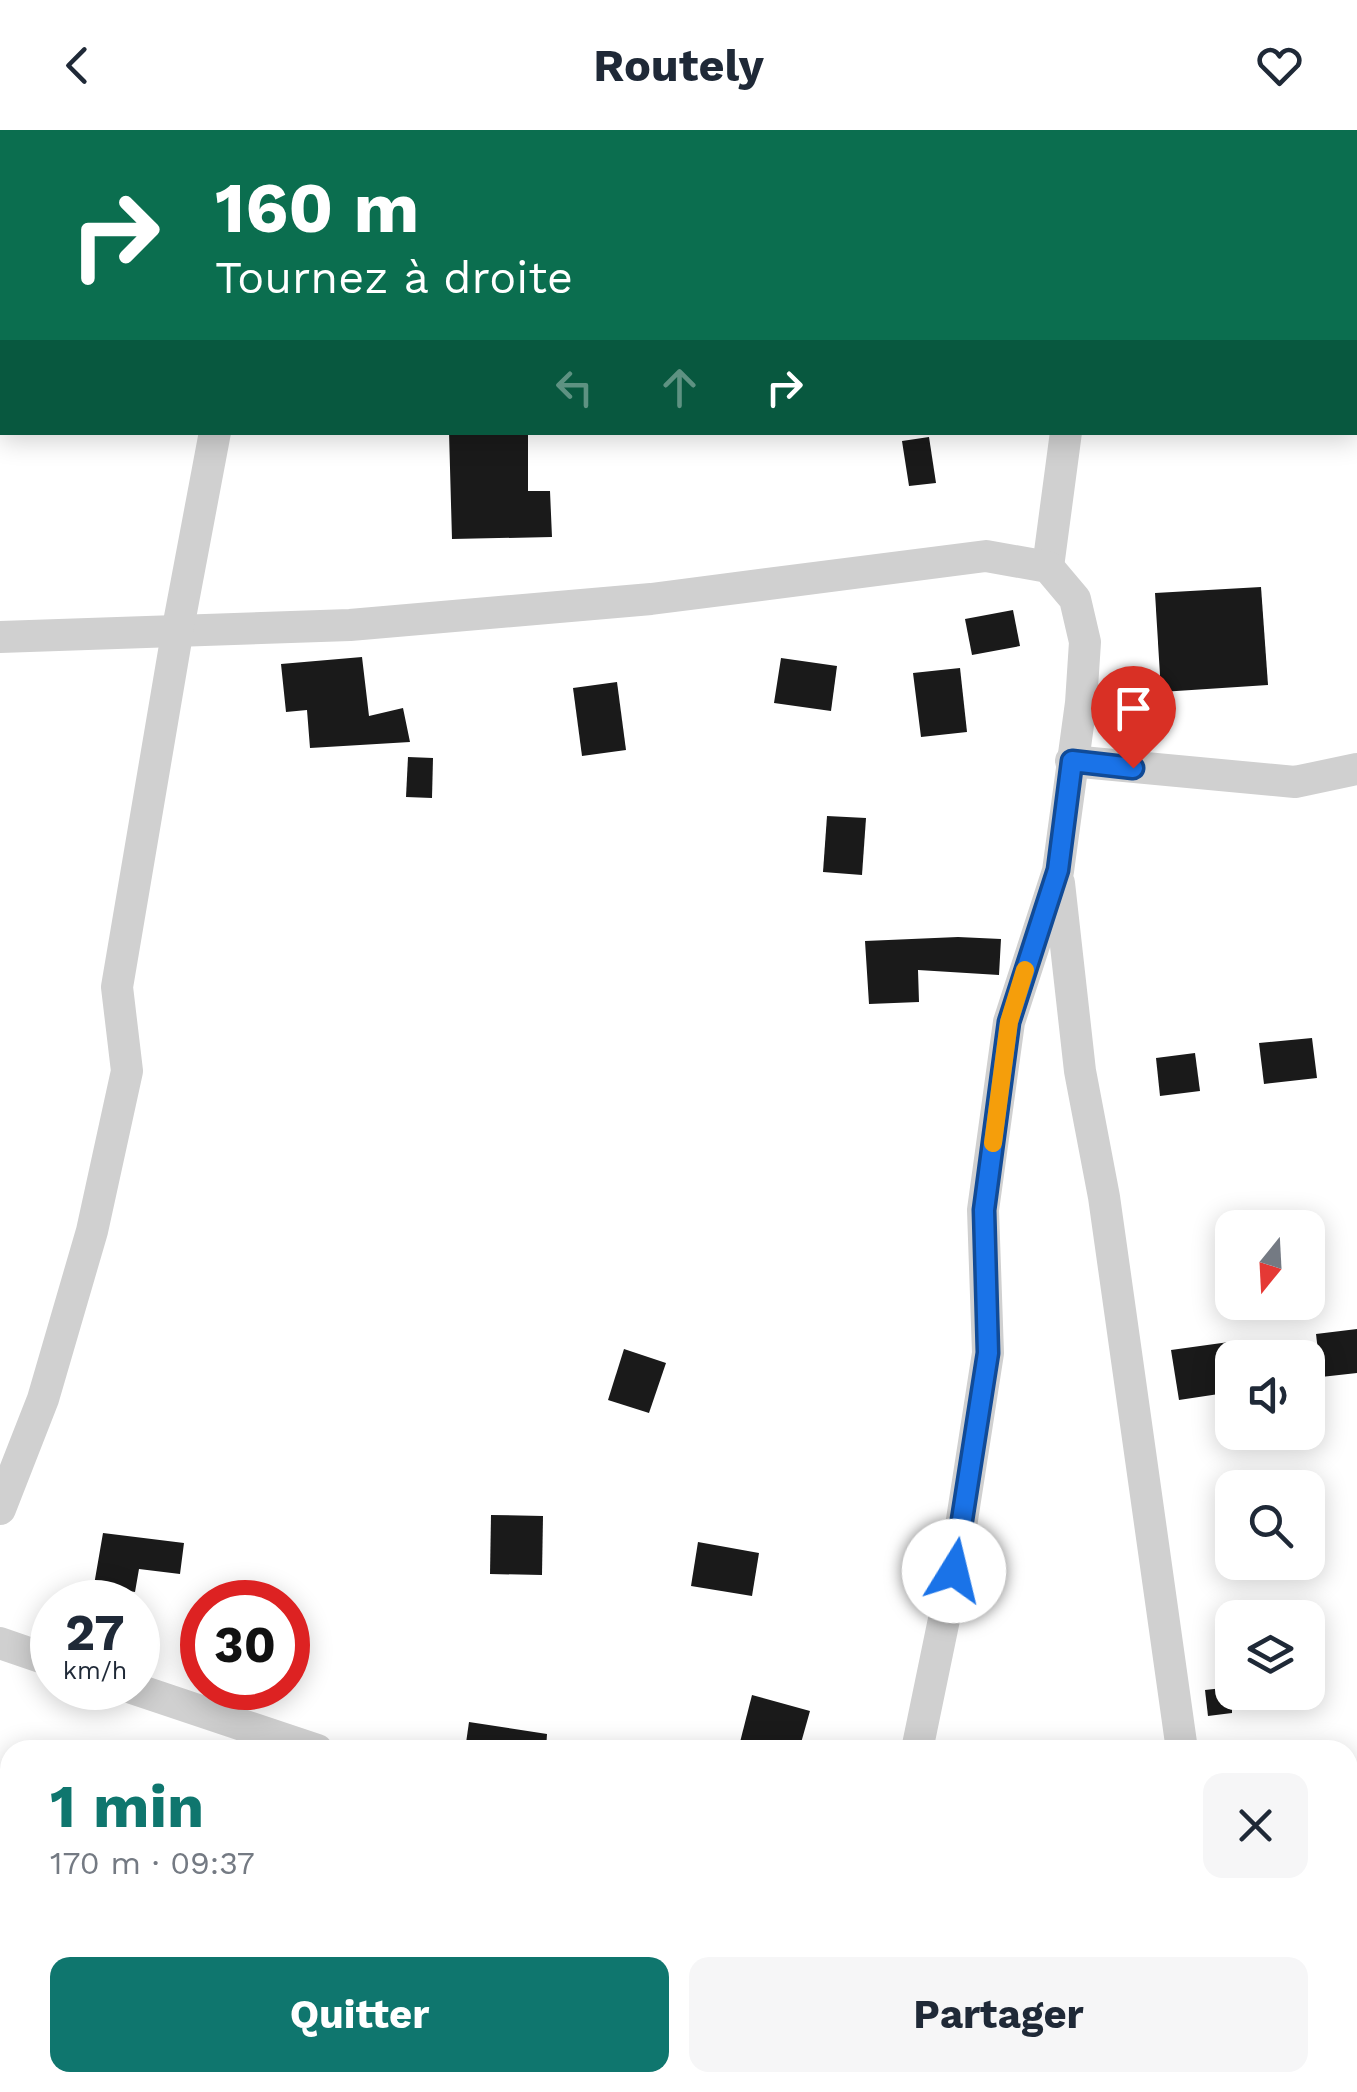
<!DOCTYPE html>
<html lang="fr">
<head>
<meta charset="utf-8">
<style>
  :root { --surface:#fff; --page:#f6f6f7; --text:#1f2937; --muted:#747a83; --accent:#0f766e }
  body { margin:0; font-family:"Work Sans",sans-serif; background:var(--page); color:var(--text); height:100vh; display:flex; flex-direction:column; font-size:38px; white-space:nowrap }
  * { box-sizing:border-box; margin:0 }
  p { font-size:32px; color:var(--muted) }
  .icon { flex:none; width:55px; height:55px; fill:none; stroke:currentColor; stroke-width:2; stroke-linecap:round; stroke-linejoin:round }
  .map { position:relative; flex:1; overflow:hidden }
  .sheet { position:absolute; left:0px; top:1610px; width:1358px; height:352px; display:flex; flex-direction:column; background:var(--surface); border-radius:30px 30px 0 0; box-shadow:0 5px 25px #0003 }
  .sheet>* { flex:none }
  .top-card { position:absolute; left:0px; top:0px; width:1358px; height:305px; box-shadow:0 5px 25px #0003; background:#0b6e4f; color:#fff; overflow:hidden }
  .needle { width:65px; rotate:198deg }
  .fabs { position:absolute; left:1215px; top:1080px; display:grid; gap:20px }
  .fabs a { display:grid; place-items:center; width:110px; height:110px; border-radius:20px; background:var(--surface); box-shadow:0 5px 25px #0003; font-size:50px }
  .speed { position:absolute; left:30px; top:1450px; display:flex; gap:20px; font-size:50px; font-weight:700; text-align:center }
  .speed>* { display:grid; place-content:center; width:130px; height:130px; border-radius:50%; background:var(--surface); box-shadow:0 5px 25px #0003; line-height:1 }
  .speed small { font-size:25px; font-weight:400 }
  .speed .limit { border:15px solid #d22; background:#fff; color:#111 }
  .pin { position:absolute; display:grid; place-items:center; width:85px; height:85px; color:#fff; margin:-102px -42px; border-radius:50% 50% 50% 0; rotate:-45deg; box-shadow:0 0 10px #0007 }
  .pin .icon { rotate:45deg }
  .me { position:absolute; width:110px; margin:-55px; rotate:9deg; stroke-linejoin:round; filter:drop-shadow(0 0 8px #0008) }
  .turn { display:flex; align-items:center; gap:35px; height:210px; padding:0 50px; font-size:45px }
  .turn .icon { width:130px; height:130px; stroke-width:2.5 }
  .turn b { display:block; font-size:70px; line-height:85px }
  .lanes { display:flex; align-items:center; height:95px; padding:0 50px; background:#0003; justify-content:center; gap:50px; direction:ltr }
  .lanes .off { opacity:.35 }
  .round { display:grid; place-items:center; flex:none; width:105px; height:105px; border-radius:20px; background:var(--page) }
  .overview { display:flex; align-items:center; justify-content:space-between; height:170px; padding:0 50px }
  h1 { font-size:60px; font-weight:700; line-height:75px; color:var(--accent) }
  .action { display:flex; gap:20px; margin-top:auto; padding:20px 50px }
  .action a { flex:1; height:115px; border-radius:20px; background:var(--accent); color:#fff; font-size:40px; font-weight:700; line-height:115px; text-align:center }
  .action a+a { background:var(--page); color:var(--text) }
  header { display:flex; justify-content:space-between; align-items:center; height:130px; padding:0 50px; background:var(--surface); font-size:45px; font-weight:700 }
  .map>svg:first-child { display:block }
  .building { fill:#1a1a1a }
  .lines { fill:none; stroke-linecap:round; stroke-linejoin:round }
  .street { stroke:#d0d0d0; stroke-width:32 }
  .route-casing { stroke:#114b97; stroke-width:25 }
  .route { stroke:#1a73e8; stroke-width:18 }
  .slow { stroke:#f59e0b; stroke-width:18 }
</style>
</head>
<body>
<header><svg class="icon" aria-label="back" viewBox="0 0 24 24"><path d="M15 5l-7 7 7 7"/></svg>Routely<svg class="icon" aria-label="heart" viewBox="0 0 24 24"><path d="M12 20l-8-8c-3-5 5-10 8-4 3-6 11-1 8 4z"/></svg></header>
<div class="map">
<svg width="1357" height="1962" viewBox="0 0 1357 1962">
  <rect width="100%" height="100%" fill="#fff"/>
  <g class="building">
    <path d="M449 302H528V361H550L552 407 452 409Z"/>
    <path d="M929 307 936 353 909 356 902 311Z"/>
    <path d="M1261 457 1268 555 1161 562 1155 463Z"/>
    <path d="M1013 480 1020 516 972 525 965 489Z"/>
    <path d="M362 527 369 586 403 578 410 612 310 618 307 580 286 582 281 534Z"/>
    <path d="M781 528 837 536 831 581 774 573Z"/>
    <path d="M960 538 967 602 921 607 913 543Z"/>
    <path d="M617 552 626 620 582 626 573 558Z"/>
    <path d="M408 627 433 628 432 668 406 667Z"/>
    <path d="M827 686 866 688 862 745 823 742Z"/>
    <path d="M958 807 1001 809 999 845 918 840 919 872 869 874 865 811Z"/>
    <path d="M1312 908 1317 948 1264 954 1259 913Z"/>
    <path d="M1195 923 1200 961 1160 966 1156 928Z"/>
    <path d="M1357 1199V1243L1321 1247 1316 1204Z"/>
    <path d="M1229 1212 1232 1262 1179 1270 1171 1220Z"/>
    <path d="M624 1219 666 1233 649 1283 608 1270Z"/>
    <path d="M491 1385 543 1386 542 1445 490 1444Z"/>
    <path d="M103 1403 184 1413 180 1444 139 1439 135 1462 94 1455Z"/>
    <path d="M698 1412 759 1423 752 1466 691 1456Z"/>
    <path d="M1232 1557V1583L1208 1586 1205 1560Z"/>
    <path d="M752 1565 810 1581 799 1620H738Z"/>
    <path d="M469 1592 547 1604 546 1620H465Z"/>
  </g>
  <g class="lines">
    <g class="street">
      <path d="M1016 0 1017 2"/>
      <path d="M256 2 257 0"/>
      <path d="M1048 437 1066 302"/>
      <path d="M0 507 350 495 651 469 986 426 1048 437 1075 469 1085 512 1081 573 1058 741 1009 892 983 1080 988 1223 954 1441 917 1620"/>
      <path d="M1071 631 1295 652 1357 639"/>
      <path d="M1059 753 1080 941 1104 1067 1182 1620"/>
      <path d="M0 1379 43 1269 92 1101 127 941 117 857 178 498 215 302"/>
      <path d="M0 1513 52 1531"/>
      <path d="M132 1558 317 1620"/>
      <path d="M1348 1770 1357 1765"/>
      <path d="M1213 1952 1216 1962"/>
      <path d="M367 1962 369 1952"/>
      <path d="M845 1962 847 1952"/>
    </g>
  </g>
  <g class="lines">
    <g class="route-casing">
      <path id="route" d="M954 1441 988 1223 984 1080 1009 892 1058 740 1072 631 1133 638"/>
    </g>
    <use href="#route" class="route"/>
    <path class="slow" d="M993 1013 1009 892 1025 840"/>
  </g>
</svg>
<div class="fabs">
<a><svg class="needle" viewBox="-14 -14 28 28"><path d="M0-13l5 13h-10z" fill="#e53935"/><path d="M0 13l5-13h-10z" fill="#747a83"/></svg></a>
<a><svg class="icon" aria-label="sound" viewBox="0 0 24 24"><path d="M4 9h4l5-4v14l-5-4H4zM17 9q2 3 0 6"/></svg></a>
<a><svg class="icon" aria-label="search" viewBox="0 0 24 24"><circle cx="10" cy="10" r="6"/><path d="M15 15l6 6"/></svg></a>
<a><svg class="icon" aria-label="layers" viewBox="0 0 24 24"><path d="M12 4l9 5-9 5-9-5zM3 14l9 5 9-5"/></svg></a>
</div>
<div class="speed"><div>27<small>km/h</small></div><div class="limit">30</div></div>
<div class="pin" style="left:1133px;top:638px;background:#d93025"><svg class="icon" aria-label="arrive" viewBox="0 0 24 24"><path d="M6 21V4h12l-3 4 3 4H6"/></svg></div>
<svg class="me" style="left:954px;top:1441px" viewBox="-20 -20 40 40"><circle r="19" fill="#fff"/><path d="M0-13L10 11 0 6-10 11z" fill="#1a73e8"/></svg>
<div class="top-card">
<div class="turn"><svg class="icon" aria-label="right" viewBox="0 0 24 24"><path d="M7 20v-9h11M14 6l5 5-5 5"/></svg><div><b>160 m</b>Tournez à droite</div></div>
<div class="lanes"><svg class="icon off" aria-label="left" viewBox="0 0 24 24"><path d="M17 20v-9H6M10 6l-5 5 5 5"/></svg><svg class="icon off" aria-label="ahead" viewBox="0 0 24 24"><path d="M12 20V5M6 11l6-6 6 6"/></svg><svg class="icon" aria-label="right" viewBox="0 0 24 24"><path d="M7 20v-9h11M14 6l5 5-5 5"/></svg></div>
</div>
<section class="sheet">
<div class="overview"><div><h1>1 min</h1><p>170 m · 09:37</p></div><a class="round"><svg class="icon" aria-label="close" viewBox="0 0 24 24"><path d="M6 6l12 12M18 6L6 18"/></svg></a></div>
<div class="action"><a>Quitter</a><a>Partager</a></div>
</section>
</div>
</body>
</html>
